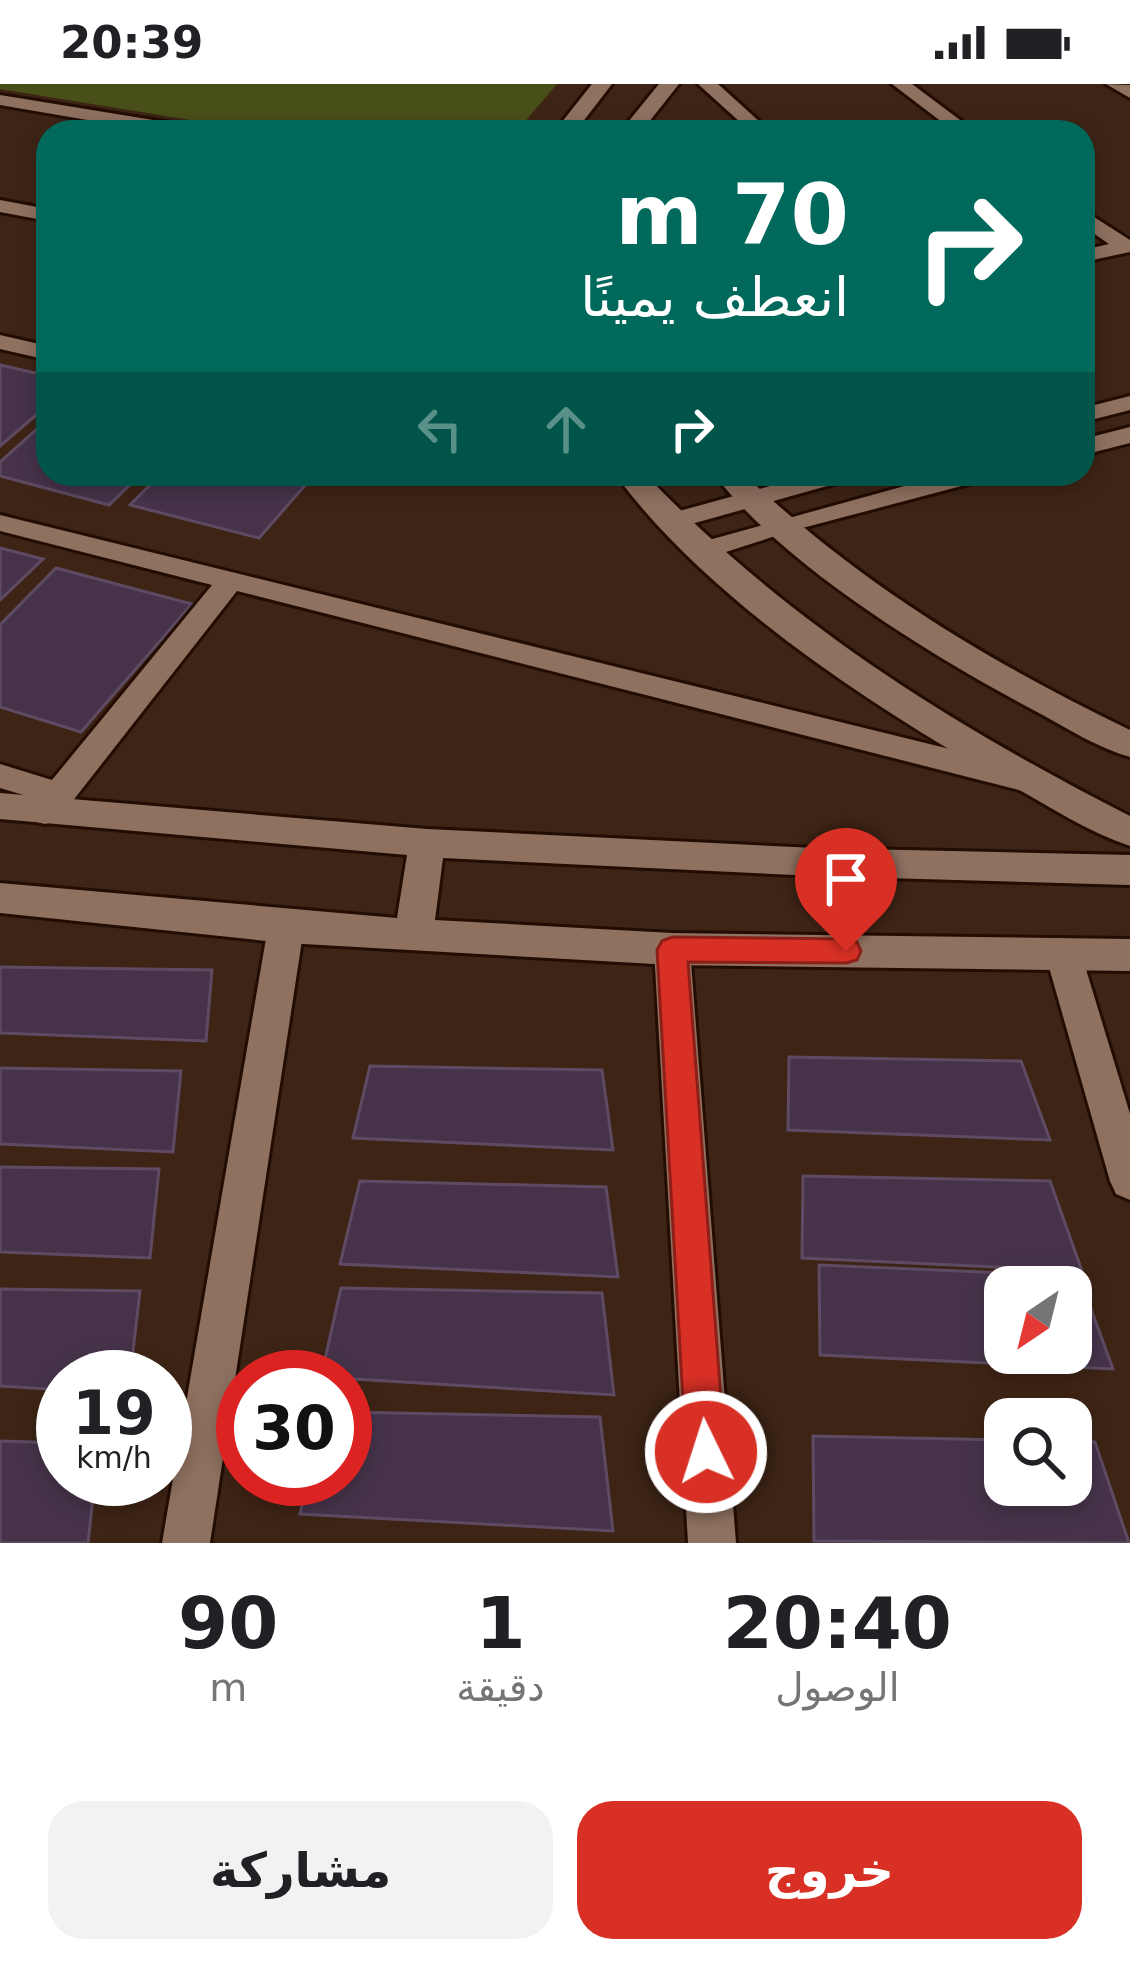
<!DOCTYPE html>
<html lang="ar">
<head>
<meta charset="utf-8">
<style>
  :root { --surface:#fff; --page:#f2f2f2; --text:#202124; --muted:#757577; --accent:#d93025 }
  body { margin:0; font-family:"DejaVu Sans","Noto Sans Arabic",sans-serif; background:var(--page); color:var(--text); direction:rtl; height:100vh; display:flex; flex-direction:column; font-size:45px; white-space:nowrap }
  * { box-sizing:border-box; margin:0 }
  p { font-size:39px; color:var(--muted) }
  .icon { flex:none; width:66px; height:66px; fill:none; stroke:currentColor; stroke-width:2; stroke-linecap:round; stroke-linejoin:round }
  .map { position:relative; height:1459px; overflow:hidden; direction:ltr }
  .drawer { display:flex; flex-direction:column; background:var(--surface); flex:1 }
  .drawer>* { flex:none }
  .guide { position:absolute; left:36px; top:36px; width:1059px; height:366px; border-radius:36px; box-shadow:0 6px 18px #0003; direction:rtl; background:#00695c; color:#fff; overflow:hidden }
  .needle { width:78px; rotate:215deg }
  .fabs { position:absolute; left:984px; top:1182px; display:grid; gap:24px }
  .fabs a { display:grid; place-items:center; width:108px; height:108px; border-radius:24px; background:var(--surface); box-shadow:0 6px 18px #0003; font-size:60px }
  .speed { position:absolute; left:36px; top:1266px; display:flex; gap:24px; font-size:60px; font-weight:700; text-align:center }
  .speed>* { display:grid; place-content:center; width:156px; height:156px; border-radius:50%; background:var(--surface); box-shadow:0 6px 18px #0003; line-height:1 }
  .speed small { font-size:30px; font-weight:400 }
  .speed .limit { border:18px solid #d22; background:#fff; color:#111 }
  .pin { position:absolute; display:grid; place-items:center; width:102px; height:102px; color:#fff; margin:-123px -51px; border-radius:50% 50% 50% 0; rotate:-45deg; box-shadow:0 0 12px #0007 }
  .pin .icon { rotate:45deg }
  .me { position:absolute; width:132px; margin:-66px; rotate:356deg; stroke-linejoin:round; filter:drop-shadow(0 0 9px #0008) }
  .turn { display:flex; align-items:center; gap:42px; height:252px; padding:0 48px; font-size:54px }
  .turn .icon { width:156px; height:156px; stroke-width:2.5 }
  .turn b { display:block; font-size:84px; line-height:102px }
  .lanes { display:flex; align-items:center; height:114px; padding:0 48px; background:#0003; justify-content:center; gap:60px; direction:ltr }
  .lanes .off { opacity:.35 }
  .eta { display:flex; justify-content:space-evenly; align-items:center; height:204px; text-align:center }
  .eta b { font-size:72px; font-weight:600; line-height:84px }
  .primary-button { display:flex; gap:24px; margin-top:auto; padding:24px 48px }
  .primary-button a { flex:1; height:138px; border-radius:36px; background:var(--accent); color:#fff; font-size:48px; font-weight:600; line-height:138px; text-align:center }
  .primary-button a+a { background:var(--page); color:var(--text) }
  .status { display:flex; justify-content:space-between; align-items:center; height:84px; padding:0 60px; background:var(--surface); direction:ltr }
  .status svg { height:33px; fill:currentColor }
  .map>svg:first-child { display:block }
  .green { fill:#494f18 }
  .building { fill:#46334a; stroke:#5e4b63; stroke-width:3; fill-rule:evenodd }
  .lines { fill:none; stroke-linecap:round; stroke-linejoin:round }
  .street-casing { stroke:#230c01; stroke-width:6 }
  .secondary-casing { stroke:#230c01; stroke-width:6 }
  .street { fill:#8f7160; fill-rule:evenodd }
  .secondary { fill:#8f7160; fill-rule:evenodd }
  .route { fill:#d93025; stroke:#8d1f18; stroke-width:3 }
</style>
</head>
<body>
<div class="status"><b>20:39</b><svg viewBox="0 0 49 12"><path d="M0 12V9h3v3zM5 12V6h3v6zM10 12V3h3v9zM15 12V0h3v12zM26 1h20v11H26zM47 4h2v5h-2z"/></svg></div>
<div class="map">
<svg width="1130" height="1459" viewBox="0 0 1130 1459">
  <rect width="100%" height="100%" fill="#3d2415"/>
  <path class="green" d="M0 0H557L516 48H263L0 5Z"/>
  <g class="building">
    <path d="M0 281 48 292V321L0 362Z"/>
    <path d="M48 335V390H141L109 421 0 392V378Z"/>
    <path d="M161 390H315L259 454 130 421Z"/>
    <path d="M0 464 43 475 0 516Z"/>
    <path d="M56 484 192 520 81 648 0 623V541Z"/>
    <path d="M0 883 212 886 206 957 0 949Z"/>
    <path d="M789 973 1021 977 1050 1056 788 1046Z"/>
    <path d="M370 982 602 986 613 1066 353 1054Z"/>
    <path d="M0 984 181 987 173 1068 0 1060Z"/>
    <path d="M0 1083 159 1085 150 1174 0 1168Z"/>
    <path d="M803 1092 1050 1097 1082 1187 802 1174Z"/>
    <path d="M360 1097 606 1103 618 1193 340 1180Z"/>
    <path d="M819 1181 1079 1192 1113 1285 820 1271ZM1005 1203H1071V1269H1005Z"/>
    <path d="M341 1204 602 1209 614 1311 321 1293Z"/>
    <path d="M0 1205 140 1207 130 1293H63V1306L0 1302Z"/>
    <path d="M345 1328 600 1333 613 1447 300 1430 308 1395H345Z"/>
    <path d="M813 1352 1005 1356V1401H1071V1357L1095 1358 1129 1459 814 1457Z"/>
    <path d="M0 1357 63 1359V1395H95L88 1459H0Z"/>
  </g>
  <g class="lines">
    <g class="street-casing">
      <g id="street">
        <path d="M698 0H718L771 48H751Z"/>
        <path d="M892 0H912L976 48H955Z"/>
        <path d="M1106 0 1130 1V14Z"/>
        <path d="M0 11 190 42 199 48H157L0 21Z"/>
        <path d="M0 116 48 125V137L0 128Z"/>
        <path d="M1083 126 1130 156V168L1083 178V166L1109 160 1083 142Z"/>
        <path d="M0 251 48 262V276L0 265Z"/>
        <path d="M1130 312V326L1083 338V324Z"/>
        <path d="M1130 343V359L1083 371V355Z"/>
        <path d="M814 390H856L852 395 670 446 657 438 661 432Z"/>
        <path d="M948 390H992L988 395 791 447 701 476 687 467 691 461Z"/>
        <path d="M0 431 1027 684 1038 688 1043 696 1038 704 1027 708 237 507 57 737 45 740 33 737 29 728 37 715 0 704V680L52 696 212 501 0 447Z"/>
        <path d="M286 829 299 833 304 843 210 1459H162L268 843 273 833Z"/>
        <path d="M672 850 685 855 690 865 736 1459H688L654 865 659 855Z"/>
        <path d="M1063 854 1076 859 1081 869 1130 1030V1116L1116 1110 1110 1097 1045 869 1050 859Z"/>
      </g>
    </g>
    <g class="secondary-casing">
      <g id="secondary">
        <path d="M592 0H612L575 48H554Z"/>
        <path d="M659 0H679L641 48H620Z"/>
        <path d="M615 390H645C785 537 950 640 1130 732V762C1090 749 1052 724 1016 704 879 627 709 518 615 390Z"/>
        <path d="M714 390H744C858 499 989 578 1130 646V673C1098 664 1068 645 1039 629 937 575 783 482 714 390Z"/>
        <path d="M0 709 427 745 815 764 1130 771V801L815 792 443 774 435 836 672 849 1130 855V887L672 881 286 859 0 829V799L397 834 407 771 0 735Z"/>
      </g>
    </g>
    <use href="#street" class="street"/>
    <use href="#secondary" class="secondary"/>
  </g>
  <path class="route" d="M672 853 846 855 857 858 861 867 857 876 846 879 688 878 725 1368 719 1381 706 1387 692 1381 686 1368 657 866 662 857Z"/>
</svg>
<div class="fabs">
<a><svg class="needle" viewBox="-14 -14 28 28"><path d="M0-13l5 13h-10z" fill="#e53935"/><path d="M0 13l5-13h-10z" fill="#757577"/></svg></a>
<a><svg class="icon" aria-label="search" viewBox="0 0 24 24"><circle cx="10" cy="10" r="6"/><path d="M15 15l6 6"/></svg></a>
</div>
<div class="speed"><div>19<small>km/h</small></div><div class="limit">30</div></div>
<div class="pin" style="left:846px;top:867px;background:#d93025"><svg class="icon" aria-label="arrive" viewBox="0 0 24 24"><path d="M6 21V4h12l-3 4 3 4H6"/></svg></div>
<svg class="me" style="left:706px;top:1368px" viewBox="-20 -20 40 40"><circle r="17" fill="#d93025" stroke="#fff" stroke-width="3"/><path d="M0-11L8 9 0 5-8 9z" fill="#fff"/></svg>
<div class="guide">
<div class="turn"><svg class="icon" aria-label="right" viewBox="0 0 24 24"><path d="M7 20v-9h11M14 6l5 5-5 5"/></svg><div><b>70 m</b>انعطف يمينًا</div></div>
<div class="lanes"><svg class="icon off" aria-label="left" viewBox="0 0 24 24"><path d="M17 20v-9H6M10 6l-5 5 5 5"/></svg><svg class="icon off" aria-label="ahead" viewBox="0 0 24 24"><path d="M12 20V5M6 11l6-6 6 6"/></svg><svg class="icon" aria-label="right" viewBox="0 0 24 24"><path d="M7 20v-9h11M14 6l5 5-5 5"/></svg></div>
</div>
</div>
<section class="drawer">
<div class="eta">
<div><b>20:40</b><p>الوصول</p></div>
<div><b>1</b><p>دقيقة</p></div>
<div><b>90</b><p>m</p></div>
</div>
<div class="primary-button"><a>خروج</a><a>مشاركة</a></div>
</section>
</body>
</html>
